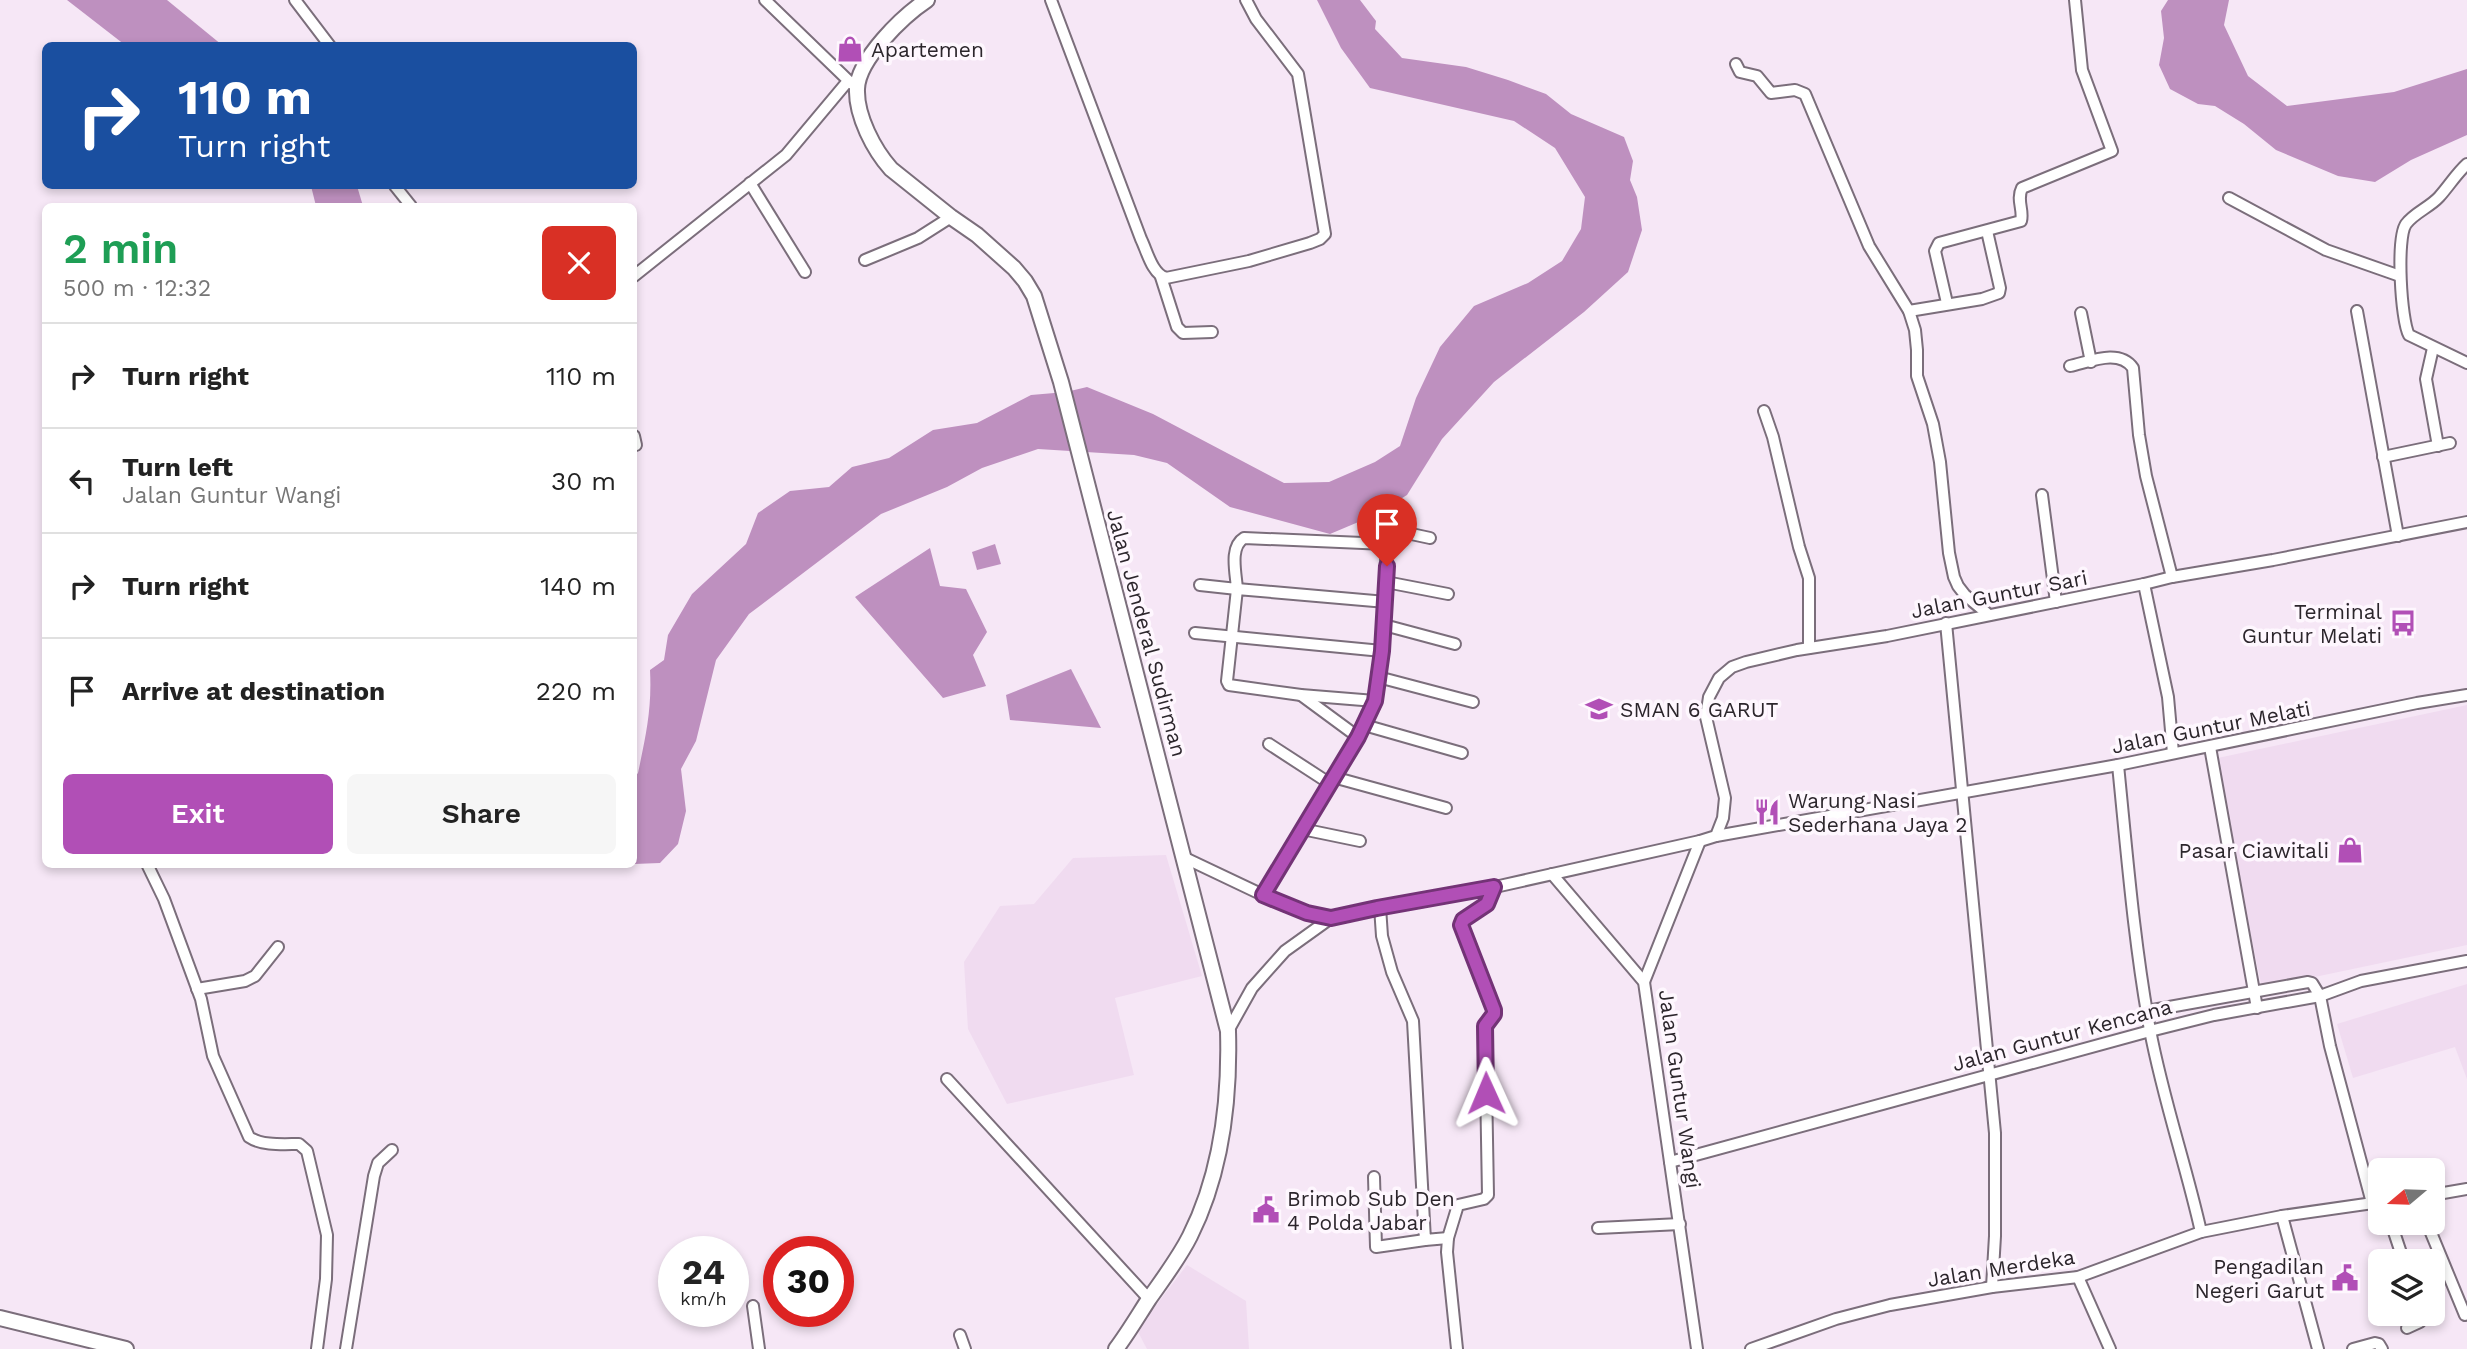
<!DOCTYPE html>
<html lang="en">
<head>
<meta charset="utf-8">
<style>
  :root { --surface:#fff; --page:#f6f6f6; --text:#222; --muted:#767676; --line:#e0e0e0; --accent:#b14fb6 }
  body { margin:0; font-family:"Work Sans",sans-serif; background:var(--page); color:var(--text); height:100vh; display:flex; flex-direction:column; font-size:26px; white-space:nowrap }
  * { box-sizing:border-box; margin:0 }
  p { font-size:23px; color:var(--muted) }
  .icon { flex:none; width:38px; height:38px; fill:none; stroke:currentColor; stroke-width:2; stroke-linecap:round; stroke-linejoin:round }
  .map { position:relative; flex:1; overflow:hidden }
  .side { position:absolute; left:42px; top:203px; width:595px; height:665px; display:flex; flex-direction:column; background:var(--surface); border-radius:10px; box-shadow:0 4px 10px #0003 }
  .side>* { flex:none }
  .guide { position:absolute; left:42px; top:42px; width:595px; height:147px; border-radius:10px; box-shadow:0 4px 10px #0003; background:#1a4fa0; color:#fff; overflow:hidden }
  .needle { width:46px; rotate:251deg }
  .buttons { position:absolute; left:2368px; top:1158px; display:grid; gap:14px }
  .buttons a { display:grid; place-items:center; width:77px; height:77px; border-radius:10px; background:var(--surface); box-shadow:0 4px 10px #0003; font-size:35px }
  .speed { position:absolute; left:658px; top:1236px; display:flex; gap:14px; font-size:35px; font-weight:700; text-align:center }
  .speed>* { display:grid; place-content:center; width:91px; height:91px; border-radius:50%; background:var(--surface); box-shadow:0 4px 10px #0003; line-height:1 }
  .speed small { font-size:18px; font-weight:400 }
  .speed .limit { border:10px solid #d22; background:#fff; color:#111 }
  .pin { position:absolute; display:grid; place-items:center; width:60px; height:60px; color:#fff; margin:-72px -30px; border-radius:50% 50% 50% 0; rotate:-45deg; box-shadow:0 0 7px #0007 }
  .pin .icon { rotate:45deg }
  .me { position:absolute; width:77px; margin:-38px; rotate:359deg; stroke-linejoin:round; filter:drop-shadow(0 0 5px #0008) }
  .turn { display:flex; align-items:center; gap:24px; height:147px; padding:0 21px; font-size:32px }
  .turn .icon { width:91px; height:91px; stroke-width:2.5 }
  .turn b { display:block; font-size:49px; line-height:60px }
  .round { display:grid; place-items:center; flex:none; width:74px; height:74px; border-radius:10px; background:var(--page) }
  .head { display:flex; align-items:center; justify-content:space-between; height:119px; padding:0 21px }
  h1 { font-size:42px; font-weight:600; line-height:52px; color:#1e9e55 }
  .button { display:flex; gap:14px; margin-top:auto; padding:14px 21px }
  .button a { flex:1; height:80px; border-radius:10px; background:var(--accent); color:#fff; font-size:28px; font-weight:600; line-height:80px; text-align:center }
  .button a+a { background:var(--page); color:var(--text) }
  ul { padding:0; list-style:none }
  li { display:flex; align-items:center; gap:21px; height:105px; padding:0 21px; border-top:2px solid var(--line) }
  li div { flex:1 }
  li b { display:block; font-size:26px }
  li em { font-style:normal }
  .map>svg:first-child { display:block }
  .built { fill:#f0dbf0 }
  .water { fill:#be90bf }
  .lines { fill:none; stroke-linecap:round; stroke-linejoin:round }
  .minor-casing { stroke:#7b6e7b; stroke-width:14 }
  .major-casing { stroke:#7b6e7b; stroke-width:18 }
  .minor { stroke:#fff; stroke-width:10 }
  .major { stroke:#fff; stroke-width:14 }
  .route-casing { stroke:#733376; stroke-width:18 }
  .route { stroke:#b14fb6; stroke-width:12 }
  .labels { text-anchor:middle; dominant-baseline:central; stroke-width:7; stroke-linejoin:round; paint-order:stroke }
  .poi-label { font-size:21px; fill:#2c262c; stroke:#fef7fe; text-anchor:start }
  .street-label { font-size:21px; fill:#2c262c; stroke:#fef7fe }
</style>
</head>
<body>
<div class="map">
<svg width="2467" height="1349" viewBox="0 0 2467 1349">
  <rect width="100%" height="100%" fill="#f6e7f6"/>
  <g class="built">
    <path d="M2467 705V945L2262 988 2213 759Z"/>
    <path d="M1166 855 1202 976 1115 998 1134 1075 1007 1104 968 1029 964 962 1000 906 1034 904 1073 858Z"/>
    <path d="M2467 984V1079L2455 1047 2353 1078 2337 1024Z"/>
    <path d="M1187 1265 1246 1301 1249 1349H1147L1137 1330Z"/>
  </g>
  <g class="water">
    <path d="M67 0H167L222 45H125Z"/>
    <path d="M1317 0H1360L1376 21 1375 29 1402 58 1466 67 1508 80 1546 94 1571 114 1624 137 1633 161 1630 180 1637 197 1642 230 1628 272 1584 312 1494 382 1442 439 1407 495 1375 515 1330 534 1230 507 1167 463 1134 455 1038 449 982 468 947 487 881 514 749 614 716 660 696 741 681 769 686 811 678 844 660 863 634 864V778L638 773C646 735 652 709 650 670L664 660 668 635 692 594 746 544 758 513 790 491 829 487 852 467 889 458 933 430 977 423 1031 395 1066 392 1087 387 1153 414 1284 483 1329 482 1375 462 1400 446 1416 398 1440 347 1474 306 1528 283 1562 261 1581 229 1585 197 1555 148 1514 121 1370 88 1341 48Z"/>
    <path d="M2168 0H2229L2224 25 2248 76 2287 106 2394 92 2467 69V135L2411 160 2375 182 2338 176 2276 150 2244 124 2215 106 2198 104 2170 89 2159 65 2164 38 2161 11Z"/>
    <path d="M311 186H357L363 206H316Z"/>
    <path d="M995 544 1001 564 977 570 972 552Z"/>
    <path d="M930 548 940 586 966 589 987 632 973 655 986 686 943 698 855 597Z"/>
    <path d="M1071 669 1101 728 1010 720 1006 695Z"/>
  </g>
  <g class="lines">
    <g class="minor-casing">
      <g id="minor">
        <path d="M295 0 330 46"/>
        <path d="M765 0 852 84"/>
        <path d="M1051 0 1141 239C1147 251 1152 274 1166 278L1249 261 1310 243 1320 239 1325 234 1298 74 1256 19 1246 0"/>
        <path d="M1736 64 1740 72 1757 76 1771 93 1795 90 1805 94 1869 246 1909 311 1915 330 1917 350V376L1933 424 1940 462 1949 553 1954 577 1958 586 1965 595 1989 615"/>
        <path d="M2467 164C2456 174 2449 186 2439 197 2430 207 2414 213 2406 224 2396 238 2401 321 2409 335L2467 363"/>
        <path d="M750 183 805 272"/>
        <path d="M395 186 411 206"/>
        <path d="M2229 198 2326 250 2400 276"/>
        <path d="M865 260 918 238 951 217"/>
        <path d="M634 276 786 155 848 81"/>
        <path d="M1161 277 1177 327 1183 333 1212 332"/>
        <path d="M1947 303 1935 251 1939 243 2021 221C2024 210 2016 200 2022 188L2112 151 2082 70 2075 0"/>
        <path d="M1909 311 1982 299 1999 293 2000 288 1987 231"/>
        <path d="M2357 311 2398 536"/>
        <path d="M2081 313 2091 362"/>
        <path d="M2433 348 2426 379 2438 446"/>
        <path d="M2070 366C2089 362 2119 348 2133 368L2139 435 2146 476 2172 577"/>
        <path d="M1764 411 1773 437 1799 547 1809 578V648"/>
        <path d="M634 436 636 445"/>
        <path d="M2383 457 2450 443"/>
        <path d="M2042 495 2056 602"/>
        <path d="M1386 544 1390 535 1402 532 1430 538"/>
        <path d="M1386 582 1448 594"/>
        <path d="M2144 584 2168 697 2173 753"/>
        <path d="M1200 585 1237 589C1236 573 1229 547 1244 538L1386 544V602"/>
        <path d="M1946 623 1995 1133V1236L1992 1287"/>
        <path d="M1384 625 1455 644"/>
        <path d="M1195 633 1382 651"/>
        <path d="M1378 677 1473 702"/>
        <path d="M1301 695 1358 737"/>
        <path d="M1364 725 1462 753"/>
        <path d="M1269 744 1329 783"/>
        <path d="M2210 747 2257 1008"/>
        <path d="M2118 765C2127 854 2134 943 2150 1030 2163 1099 2186 1165 2201 1232"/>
        <path d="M1333 777 1446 808"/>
        <path d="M1302 829 1360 841"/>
        <path d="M1716 836 2118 765 2417 703 2467 695"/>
        <path d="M1185 858 1286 906 1331 918 1377 908 1495 887 1700 841 1716 836 1723 818 1725 798 1706 717 1709 697 1719 678 1732 667 1746 662 1797 650 1887 636 2144 584 2172 577 2273 560 2467 522"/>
        <path d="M147 864 164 899 201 999 213 1056 249 1137C262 1146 284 1144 299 1144L307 1151 327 1235 326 1279 317 1349"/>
        <path d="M1552 874 1644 982 1697 1349"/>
        <path d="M1263 895 1358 737 1375 701 1386 602 1237 589 1227 681 1229 685 1301 695 1375 701"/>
        <path d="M1380 907 1382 936 1392 972 1413 1021 1425 1240 1448 1238"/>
        <path d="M1644 982 1700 841"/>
        <path d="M197 989 245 981 255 976 278 947"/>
        <path d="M2147 1011 2308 982 2312 983 2320 996 2330 1046 2372 1203"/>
        <path d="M1228 1031 1252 988 1285 951 1331 918"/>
        <path d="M947 1079 1149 1299"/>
        <path d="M1670 1162 2150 1031 2214 1015 2320 996 2361 981 2467 961"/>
        <path d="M1374 1177 1376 1247 1425 1240"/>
        <path d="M2432 1195 2467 1189"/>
        <path d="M2282 1216 2318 1349"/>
        <path d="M2391 1223 2404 1262"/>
        <path d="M2427 1223 2465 1315"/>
        <path d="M1598 1228 1680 1224"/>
        <path d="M2078 1277 2110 1349"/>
        <path d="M753 1306 759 1349"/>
        <path d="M2407 1328 2420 1322 2421 1314"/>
        <path d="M960 1335 965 1349"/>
        <path d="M346 1349 374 1176 378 1163 392 1150"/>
        <path d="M1457 1349 1447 1252 1448 1238 1458 1205 1484 1199 1488 1195 1485 1027 1494 1011 1461 925 1463 920 1487 904 1495 887"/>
        <path d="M1751 1349 1836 1319 1890 1305 1992 1287 2078 1277 2201 1232 2282 1216 2380 1202"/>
        <path d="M2353 1349 2375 1343 2379 1344 2382 1349"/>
      </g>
    </g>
    <g class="major-casing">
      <g id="major">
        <path d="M927 0C903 16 858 59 857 89 856 116 874 150 891 169L951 217 977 235 1014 268 1025 281 1034 296 1061 382 1228 1031C1230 1101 1222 1172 1190 1236 1179 1258 1163 1279 1149 1299 1138 1316 1128 1333 1116 1349"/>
        <path d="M0 1318 126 1349"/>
      </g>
    </g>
    <use href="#minor" class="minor"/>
    <use href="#major" class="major"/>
  </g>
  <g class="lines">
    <g class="route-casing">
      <path id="route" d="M1387 566 1382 651 1375 701 1358 737 1263 895 1307 913 1331 918 1377 908 1494 887 1487 904 1463 920 1461 925 1494 1010V1014L1485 1026 1486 1093"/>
    </g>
    <use href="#route" class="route"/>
  </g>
  <defs>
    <g id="shop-bare" transform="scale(2.1)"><path d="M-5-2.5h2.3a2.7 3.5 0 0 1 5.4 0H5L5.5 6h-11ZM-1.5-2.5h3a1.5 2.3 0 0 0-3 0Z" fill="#b14fb6" stroke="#fef7fe" stroke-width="2.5" paint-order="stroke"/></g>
    <g id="bus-bare" transform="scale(2.1)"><path d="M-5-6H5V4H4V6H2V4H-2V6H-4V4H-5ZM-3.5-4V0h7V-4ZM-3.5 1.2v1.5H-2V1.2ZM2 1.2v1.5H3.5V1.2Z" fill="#b14fb6" stroke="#fef7fe" stroke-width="2.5" paint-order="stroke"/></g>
    <g id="school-bare" transform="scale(2.1)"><path d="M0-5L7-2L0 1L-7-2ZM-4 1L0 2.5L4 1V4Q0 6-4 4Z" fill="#b14fb6" stroke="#fef7fe" stroke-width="2.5" paint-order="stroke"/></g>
    <g id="restaurant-bare" transform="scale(2.1)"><path d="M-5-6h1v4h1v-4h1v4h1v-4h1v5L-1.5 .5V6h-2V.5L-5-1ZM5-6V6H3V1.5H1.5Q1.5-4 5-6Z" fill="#b14fb6" stroke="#fef7fe" stroke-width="2.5" paint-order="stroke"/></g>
    <g id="civic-bare" transform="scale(2.1)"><path d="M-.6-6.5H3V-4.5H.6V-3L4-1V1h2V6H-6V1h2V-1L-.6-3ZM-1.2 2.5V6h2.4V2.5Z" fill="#b14fb6" stroke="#fef7fe" stroke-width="2.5" paint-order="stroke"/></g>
  </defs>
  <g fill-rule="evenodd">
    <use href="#shop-bare" x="850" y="49"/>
    <use href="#bus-bare" x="2403" y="623"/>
    <use href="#school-bare" x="1599" y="709"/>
    <use href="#restaurant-bare" x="1767" y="812"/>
    <use href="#shop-bare" x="2350" y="850"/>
    <use href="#civic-bare" x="1266" y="1210"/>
    <use href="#civic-bare" x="2345" y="1278"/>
  </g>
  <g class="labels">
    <g class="poi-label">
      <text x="871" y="49">Apartemen</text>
      <text x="2382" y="611" text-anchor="end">Terminal<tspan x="2382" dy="24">Guntur Melati</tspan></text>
      <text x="1620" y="709">SMAN 6 GARUT</text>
      <text x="1788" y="800">Warung Nasi<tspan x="1788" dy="24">Sederhana Jaya 2</tspan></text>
      <text x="2329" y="850" text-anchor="end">Pasar Ciawitali</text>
      <text x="1287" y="1198">Brimob Sub Den<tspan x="1287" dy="24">4 Polda Jabar</tspan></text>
      <text x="2324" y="1266" text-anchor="end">Pengadilan<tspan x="2324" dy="24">Negeri Garut</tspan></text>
    </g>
    <g class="street-label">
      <text transform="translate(1999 594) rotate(-11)">Jalan Guntur Sari</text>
      <text transform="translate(1147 633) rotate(75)">Jalan Jenderal Sudirman</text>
      <text transform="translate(2211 727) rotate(-11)">Jalan Guntur Melati</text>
      <text transform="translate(2062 1035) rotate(-15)">Jalan Guntur Kencana</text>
      <text transform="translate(1680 1089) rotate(82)">Jalan Guntur Wangi</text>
      <text transform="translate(2001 1268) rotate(-9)">Jalan Merdeka</text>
    </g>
  </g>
</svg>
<div class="buttons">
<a><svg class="needle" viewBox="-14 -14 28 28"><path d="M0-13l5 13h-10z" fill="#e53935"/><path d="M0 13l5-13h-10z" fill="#767676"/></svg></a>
<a><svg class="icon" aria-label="layers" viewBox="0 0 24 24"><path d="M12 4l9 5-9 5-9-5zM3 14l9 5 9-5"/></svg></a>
</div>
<div class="speed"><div>24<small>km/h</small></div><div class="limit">30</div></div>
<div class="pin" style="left:1387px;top:566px;background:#d93025"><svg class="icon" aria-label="arrive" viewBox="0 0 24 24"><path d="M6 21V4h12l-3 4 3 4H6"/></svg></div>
<svg class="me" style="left:1486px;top:1093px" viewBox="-20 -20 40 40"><path d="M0-17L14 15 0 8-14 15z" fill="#b14fb6" stroke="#fff" stroke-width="4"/></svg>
<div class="guide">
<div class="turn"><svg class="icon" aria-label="right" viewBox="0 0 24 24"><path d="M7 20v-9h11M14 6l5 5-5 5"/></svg><div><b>110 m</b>Turn right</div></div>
</div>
<section class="side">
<div class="head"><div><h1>2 min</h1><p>500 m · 12:32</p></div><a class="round" style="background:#d93025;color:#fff"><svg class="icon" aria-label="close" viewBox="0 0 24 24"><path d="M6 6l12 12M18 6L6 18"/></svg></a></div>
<ul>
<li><svg class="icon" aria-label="right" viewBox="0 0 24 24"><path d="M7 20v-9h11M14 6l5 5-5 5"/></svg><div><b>Turn right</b></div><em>110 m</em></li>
<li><svg class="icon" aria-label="left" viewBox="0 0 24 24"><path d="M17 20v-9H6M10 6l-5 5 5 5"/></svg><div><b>Turn left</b><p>Jalan Guntur Wangi</p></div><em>30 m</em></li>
<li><svg class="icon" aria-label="right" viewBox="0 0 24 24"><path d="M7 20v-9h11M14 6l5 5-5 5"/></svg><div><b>Turn right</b></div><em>140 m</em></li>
<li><svg class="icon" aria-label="arrive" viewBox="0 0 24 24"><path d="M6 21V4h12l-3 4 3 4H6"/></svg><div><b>Arrive at destination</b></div><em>220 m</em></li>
</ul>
<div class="button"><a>Exit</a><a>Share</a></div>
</section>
</div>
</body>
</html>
